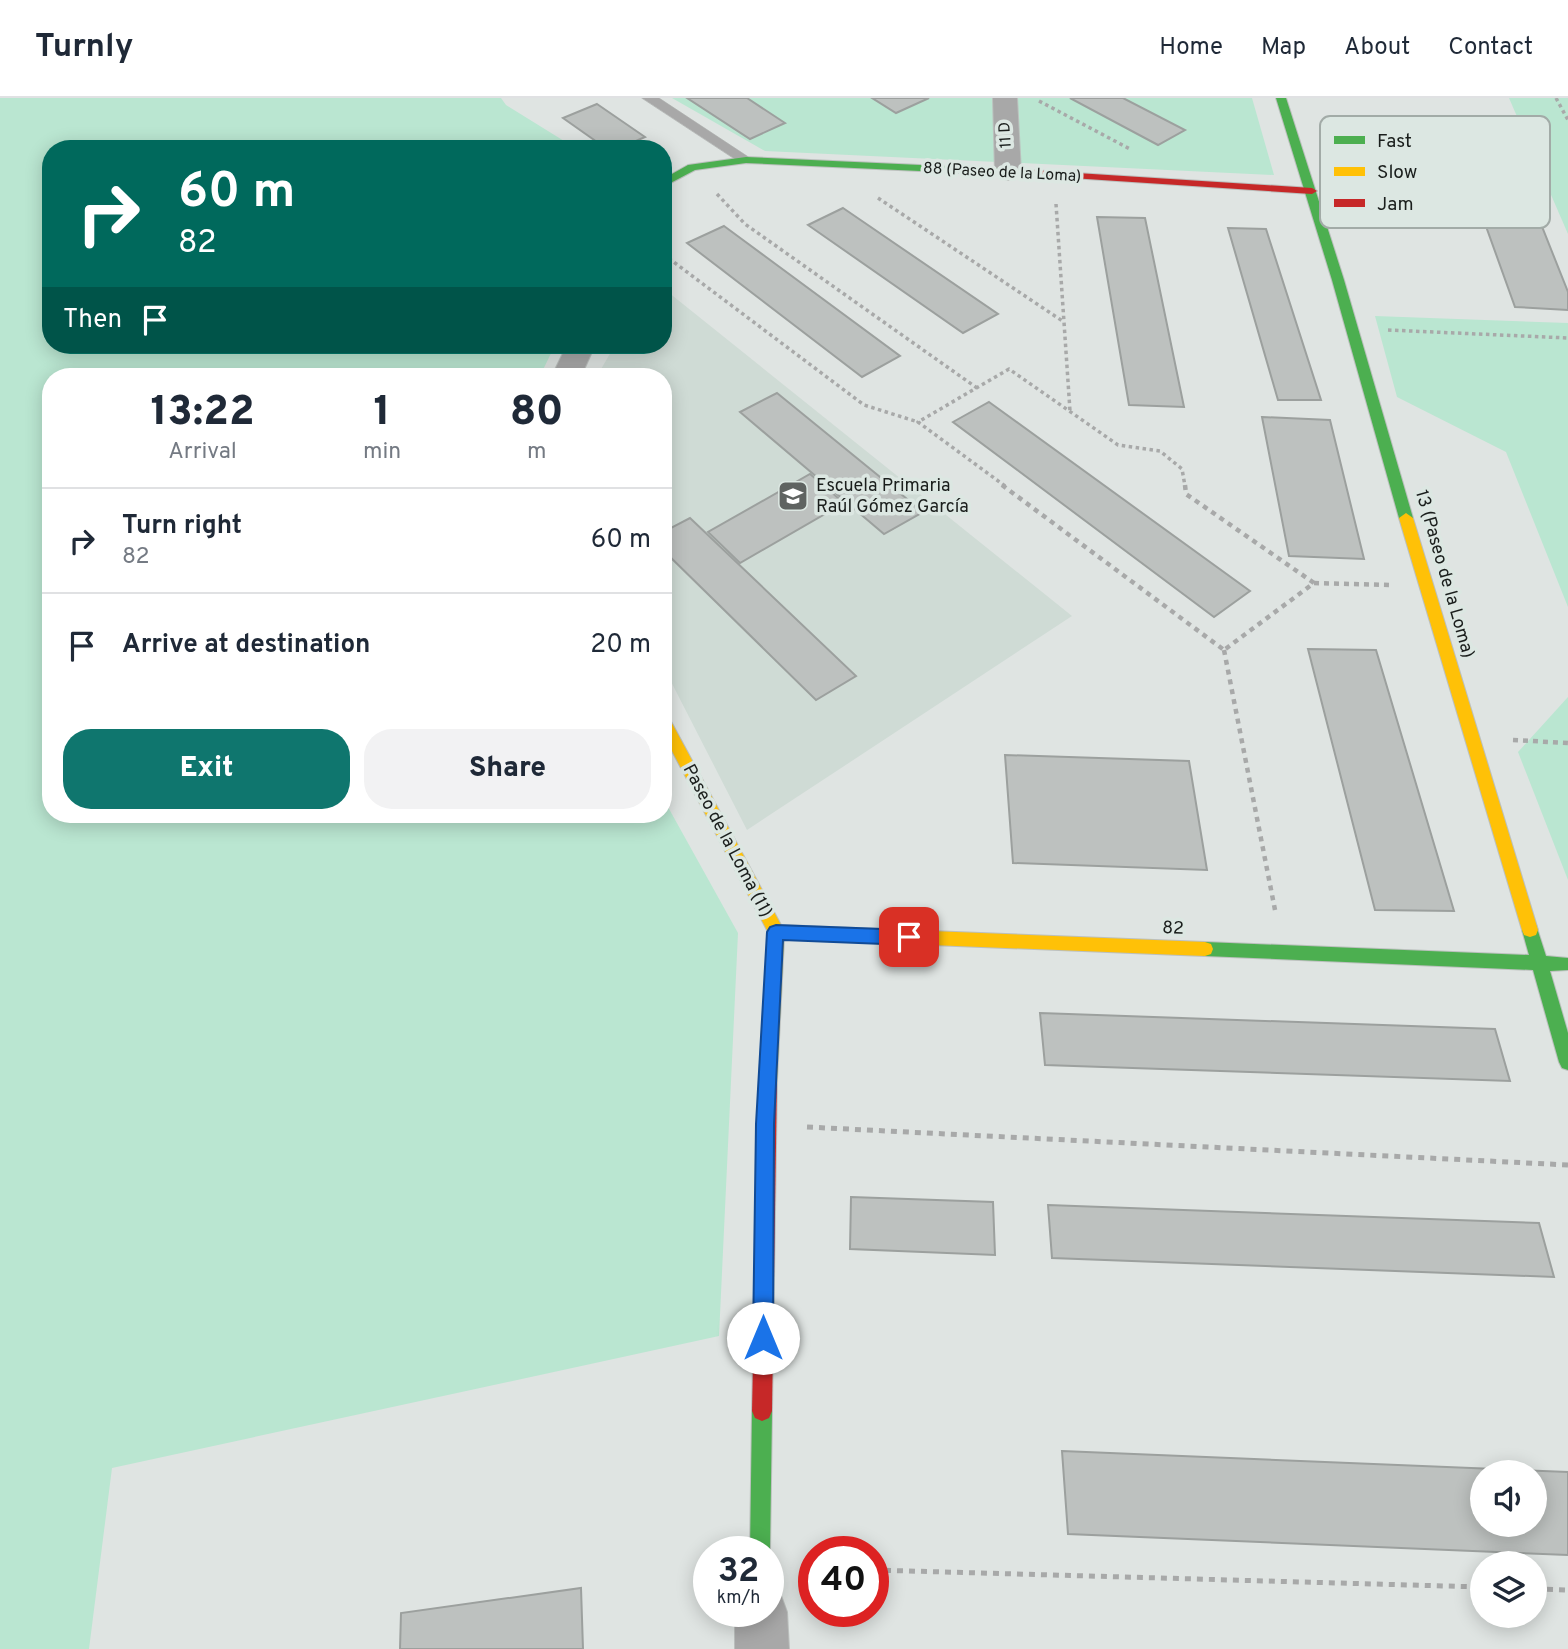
<!DOCTYPE html>
<html lang="en">
<head>
<meta charset="utf-8">
<style>
  :root { --surface:#fff; --page:#f2f2f3; --text:#1f2937; --muted:#747a83; --line:#e0e1e3; --accent:#0f766e }
  body { margin:0; font-family:Overpass,sans-serif; background:var(--page); color:var(--text); height:100vh; display:flex; flex-direction:column; font-size:26px; white-space:nowrap }
  * { box-sizing:border-box; margin:0 }
  p { font-size:23px; color:var(--muted) }
  .icon { flex:none; width:38px; height:38px; fill:none; stroke:currentColor; stroke-width:2; stroke-linecap:round; stroke-linejoin:round }
  .map { position:relative; flex:1; overflow:hidden }
  .drawer { position:absolute; left:42px; top:270px; width:630px; height:455px; display:flex; flex-direction:column; background:var(--surface); border-radius:28px; box-shadow:0 4px 18px #0003 }
  .drawer>* { flex:none }
  .banner { position:absolute; left:42px; top:42px; width:630px; height:214px; border-radius:28px; box-shadow:0 4px 18px #0003; background:#00695c; color:#fff; overflow:hidden }
  .tools { position:absolute; left:1470px; top:1362px; display:grid; gap:14px }
  .tools a { display:grid; place-items:center; width:77px; height:77px; border-radius:50%; background:var(--surface); box-shadow:0 4px 18px #0003; font-size:35px }
  .speed { position:absolute; left:693px; top:1438px; display:flex; gap:14px; font-size:35px; font-weight:700; text-align:center }
  .speed>* { display:grid; place-content:center; width:91px; height:91px; border-radius:50%; background:var(--surface); box-shadow:0 4px 18px #0003; line-height:1 }
  .speed small { font-size:18px; font-weight:400 }
  .speed .limit { border:10px solid #d22; background:#fff; color:#111 }
  .pin { position:absolute; display:grid; place-items:center; width:60px; height:60px; color:#fff; margin:-30px; border-radius:14px; box-shadow:0 4px 10px #0006 }
  .me { position:absolute; width:77px; margin:-38px; rotate:0deg; stroke-linejoin:round; filter:drop-shadow(0 0 5px #0008) }
  .turn { display:flex; align-items:center; gap:24px; height:147px; padding:0 21px; font-size:32px }
  .turn .icon { width:91px; height:91px; stroke-width:2.5 }
  .turn b { display:block; font-size:49px; line-height:60px }
  .then { display:flex; align-items:center; height:66px; padding:0 21px; background:#0003; gap:14px; font-size:26px }
  .eta { display:flex; justify-content:space-evenly; align-items:center; height:119px; text-align:center }
  .eta b { font-size:42px; font-weight:800; line-height:49px }
  .primary-button { display:flex; gap:14px; margin-top:auto; padding:14px 21px }
  .primary-button a { flex:1; height:80px; border-radius:28px; background:var(--accent); color:#fff; font-size:28px; font-weight:800; line-height:80px; text-align:center }
  .primary-button a+a { background:var(--page); color:var(--text) }
  ul { padding:0; list-style:none }
  li { display:flex; align-items:center; gap:21px; height:105px; padding:0 21px; border-top:2px solid var(--line) }
  li div { flex:1 }
  li b { display:block; font-size:26px }
  li em { font-style:normal }
  header { display:flex; align-items:center; gap:42px; box-sizing:border-box; height:98px; padding:0 35px; background:var(--surface); border-bottom:2px solid var(--line) }
  header strong { font-size:33px }
  nav { display:flex; gap:38px; margin-inline-start:auto; font-size:24px }
  .map>svg:first-child { display:block }
  .built { fill:#cfdbd5 }
  .green { fill:#bae6d1 }
  .building { fill:#bdc1bf; stroke:#9ca09e; stroke-width:2; fill-rule:evenodd }
  .lines { fill:none; stroke-linecap:round; stroke-linejoin:round }
  .lane-casing { stroke:#bcc0be; stroke-width:1 }
  .street-casing { stroke:#bcc0be; stroke-width:2 }
  .fast-casing { stroke:#bcc0be; stroke-width:2 }
  .slow-casing { stroke:#bcc0be; stroke-width:2 }
  .jam-casing { stroke:#bcc0be; stroke-width:2 }
  .path-far2 { stroke:#a8a9a9; stroke-width:3.5; stroke-dasharray:3.5 3.5; stroke-linecap:butt }
  .path-far1 { stroke:#a8a9a9; stroke-width:4.5; stroke-dasharray:5 5; stroke-linecap:butt }
  .path { stroke:#a8a9a9; stroke-width:5; stroke-dasharray:6 6; stroke-linecap:butt }
  .lane { fill:#a8a8a8; fill-rule:evenodd }
  .street { fill:#a8a8a8; fill-rule:evenodd }
  .fast { fill:#4caf50; fill-rule:evenodd }
  .slow { fill:#ffc107; fill-rule:evenodd }
  .jam { fill:#c62828; fill-rule:evenodd }
  .route { fill:#1a73e8; stroke:#114b97; stroke-width:2 }
  .labels { text-anchor:middle; dominant-baseline:central; stroke-width:7; stroke-linejoin:round; paint-order:stroke }
  .far-street-label { font-size:16px; fill:#1a1e1c; stroke:#dce7e2 }
  .poi-label { font-size:18px; fill:#1a1e1c; stroke:#dce7e2; text-anchor:start }
  .street-label { font-size:18px; fill:#1a1e1c; stroke:#dce7e2 }
  .key { fill:#dce7e2; stroke:#a2aba7; stroke-width:2 }
  .key-label { font-size:19px; fill:#1a1e1c }
</style>
</head>
<body>
<header>
<strong>Turnly</strong>
<nav><a>Home</a><a>Map</a><a>About</a><a>Contact</a></nav>
</header>
<div class="map">
<svg width="1568" height="1551" viewBox="0 0 1568 1551">
  <rect width="100%" height="100%" fill="#dfe4e2"/>
  <path class="built" d="M663 190 1072 518 747 732 663 568V278H597L615 247H663Z"/>
  <g class="green">
    <path d="M0 0H501L506 7 577 51H51V247H555L540 278H51V716H663V700L738 835 719 1238 112 1370 89 1551H0Z"/>
    <path d="M672 0H1252L1274 77 765 53Z"/>
    <path d="M1509 0H1568V136Z"/>
    <path d="M1375 218 1568 225V509L1506 354 1397 299Z"/>
    <path d="M1568 599V782L1518 654Z"/>
  </g>
  <g class="building">
    <path d="M687 0H747L785 25 750 41Z"/>
    <path d="M872 0H929L896 15Z"/>
    <path d="M1070 0H1123L1185 32 1158 47Z"/>
    <path d="M597 6 645 39 618 51H607L563 20Z"/>
    <path d="M1451 31 1504 33 1568 194V212L1515 209Z"/>
    <path d="M843 110 998 216 963 235 808 127Z"/>
    <path d="M1097 119 1145 120 1184 309 1129 307Z"/>
    <path d="M724 128 900 258 862 279 687 145Z"/>
    <path d="M1228 130 1266 131 1321 302H1278Z"/>
    <path d="M777 295 923 414 884 436 740 314Z"/>
    <path d="M989 304 1250 493 1214 519 953 324Z"/>
    <path d="M1262 319 1330 322 1364 461 1289 458Z"/>
    <path d="M810 376 844 405 740 465 708 434Z"/>
    <path d="M690 420 856 578 816 602 663 452V434Z"/>
    <path d="M1308 551 1376 552 1454 813 1375 812Z"/>
    <path d="M1005 657 1189 663 1207 772 1013 765Z"/>
    <path d="M1040 915 1495 931 1510 983 1045 967Z"/>
    <path d="M851 1099 993 1104 995 1157 850 1151Z"/>
    <path d="M1048 1107 1539 1125 1554 1179 1052 1160Z"/>
    <path d="M1062 1353 1568 1374V1457L1068 1436ZM1482 1374H1535V1426H1482Z"/>
    <path d="M581 1490 583 1551H400L401 1515Z"/>
  </g>
  <g class="lines">
    <g class="lane-casing">
      <path id="lane" d="M642 0H659L753 62 751 65H741Z"/>
    </g>
    <g class="street-casing">
      <g id="street">
        <path d="M993 0H1017L1021 74 1017 79 1008 82 999 79 995 74Z"/>
        <path d="M567 247H595L581 278H552Z"/>
        <path d="M768 1491 780 1495 787 1514 789 1551H735V1514H768Z"/>
      </g>
    </g>
    <g class="fast-casing">
      <g id="fast">
        <path d="M1276 0H1286L1344 182 1413 420 1411 423 1406 425 1399 420 1332 182Z"/>
        <path d="M746 59 1030 72 1035 75 1030 78 746 65 695 72 663 89V81L688 67Z"/>
        <path d="M1530 825 1536 827 1546 858 1568 860V872L1550 873 1568 935V972L1562 970 1559 964 1533 872 1205 858 1199 856 1197 851 1199 846 1205 844 1529 857 1522 832 1524 827Z"/>
        <path d="M762 1303 769 1306 772 1313 770 1454 768 1459V1454H750L752 1313 755 1306Z"/>
      </g>
    </g>
    <g class="slow-casing">
      <g id="slow">
        <path d="M1406 415 1413 420 1538 832 1536 837 1530 839 1524 837 1522 832 1399 420Z"/>
        <path d="M663 616 668 618 781 827 1205 844 1211 846 1213 851 1211 856 1205 858 784 841 777 982 774 988 768 990 762 988 759 982 768 834 663 636Z"/>
      </g>
    </g>
    <g class="jam-casing">
      <g id="jam">
        <path d="M1030 72 1312 90 1317 93 1312 96 1026 77V73Z"/>
        <path d="M768 974 774 976 777 982 772 1313 769 1320 762 1323 755 1320 752 1313 759 982 762 976Z"/>
      </g>
    </g>
    <g class="path-far2">
      <path d="M1556 0 1568 22"/>
      <path d="M1039 3 1130 51"/>
      <path d="M717 96 745 126 977 290"/>
      <path d="M878 100 1064 224"/>
      <path d="M1056 106 1070 313"/>
      <path d="M663 156 864 307 918 324"/>
      <path d="M1388 232 1568 240"/>
      <path d="M1005 388 918 324 1009 271 1118 347 1160 353 1182 371 1185 388"/>
    </g>
    <g class="path-far1">
      <path d="M1002 387 1224 552"/>
      <path d="M1185 387 1186 396 1314 485 1224 552"/>
      <path d="M1314 485 1391 487"/>
      <path d="M1224 552 1276 817"/>
      <path d="M1513 642 1568 645"/>
    </g>
    <g class="path">
      <path d="M807 1029 1568 1067"/>
      <path d="M801 1470H814"/>
      <path d="M873 1472 1482 1489"/>
      <path d="M1535 1491 1568 1492"/>
    </g>
    <use href="#lane" class="lane"/>
    <use href="#street" class="street"/>
    <use href="#fast" class="fast"/>
    <use href="#slow" class="slow"/>
    <use href="#jam" class="jam"/>
  </g>
  <path class="route" d="M776 827 909 832 915 834 918 839 915 845 909 847 783 842 774 1026 773 1240 770 1247 763 1250 756 1247 753 1240 756 1026 767 834 770 829Z"/>
  <defs>
    <g id="school-square" transform="scale(1.575)"><rect x="-9" y="-9" width="18" height="18" rx="4" fill="#5f6361" stroke="#dce7e2"/><path d="M0-5L7-2L0 1L-7-2ZM-4 1L0 2.5L4 1V4Q0 6-4 4Z" fill="#fff"/></g>
  </defs>
  <g fill-rule="evenodd">
    <use href="#school-square" x="793" y="398"/>
  </g>
  <g class="labels">
    <g class="far-street-label">
      <text transform="translate(1006 37) rotate(-93)">11 D</text>
      <text transform="translate(1002 75) rotate(3)">88 (Paseo de la Loma)</text>
    </g>
    <g class="poi-label">
      <text x="816" y="388">Escuela Primaria<tspan x="816" dy="21">Raúl Gómez García</tspan></text>
    </g>
    <g class="street-label">
      <text transform="translate(1444 476) rotate(74)">13 (Paseo de la Loma)</text>
      <text transform="translate(727 743) rotate(62)">Paseo de la Loma (11)</text>
      <text transform="translate(1173 831) rotate(2)">82</text>
    </g>
  </g>
  <rect x="1320" y="18" width="230" height="112" rx="10" class="key"/>
  <rect x="1334" y="38" width="31" height="8" fill="#4caf50"/>
  <rect x="1334" y="69" width="31" height="9" fill="#ffc107"/>
  <rect x="1334" y="101" width="31" height="8" fill="#c62828"/>
  <g class="key-label">
    <text x="1377" y="49">Fast</text>
    <text x="1377" y="80">Slow</text>
    <text x="1377" y="112">Jam</text>
  </g>
</svg>
<div class="tools">
<a><svg class="icon" aria-label="sound" viewBox="0 0 24 24"><path d="M4 9h4l5-4v14l-5-4H4zM17 9q2 3 0 6"/></svg></a>
<a><svg class="icon" aria-label="layers" viewBox="0 0 24 24"><path d="M12 4l9 5-9 5-9-5zM3 14l9 5 9-5"/></svg></a>
</div>
<div class="speed"><div>32<small>km/h</small></div><div class="limit">40</div></div>
<div class="pin" style="left:909px;top:839px;background:#d93025"><svg class="icon" aria-label="arrive" viewBox="0 0 24 24"><path d="M6 21V4h12l-3 4 3 4H6"/></svg></div>
<svg class="me" style="left:763px;top:1240px" viewBox="-20 -20 40 40"><circle r="19" fill="#fff"/><path d="M0-13L10 11 0 6-10 11z" fill="#1a73e8"/></svg>
<div class="banner">
<div class="turn"><svg class="icon" aria-label="right" viewBox="0 0 24 24"><path d="M7 20v-9h11M14 6l5 5-5 5"/></svg><div><b>60 m</b>82</div></div>
<div class="then">Then<svg class="icon" aria-label="arrive" viewBox="0 0 24 24"><path d="M6 21V4h12l-3 4 3 4H6"/></svg></div>
</div>
<section class="drawer">
<div class="eta">
<div><b>13:22</b><p>Arrival</p></div>
<div><b>1</b><p>min</p></div>
<div><b>80</b><p>m</p></div>
</div>
<ul>
<li><svg class="icon" aria-label="right" viewBox="0 0 24 24"><path d="M7 20v-9h11M14 6l5 5-5 5"/></svg><div><b>Turn right</b><p>82</p></div><em>60 m</em></li>
<li><svg class="icon" aria-label="arrive" viewBox="0 0 24 24"><path d="M6 21V4h12l-3 4 3 4H6"/></svg><div><b>Arrive at destination</b></div><em>20 m</em></li>
</ul>
<div class="primary-button"><a>Exit</a><a>Share</a></div>
</section>
</div>
</body>
</html>
